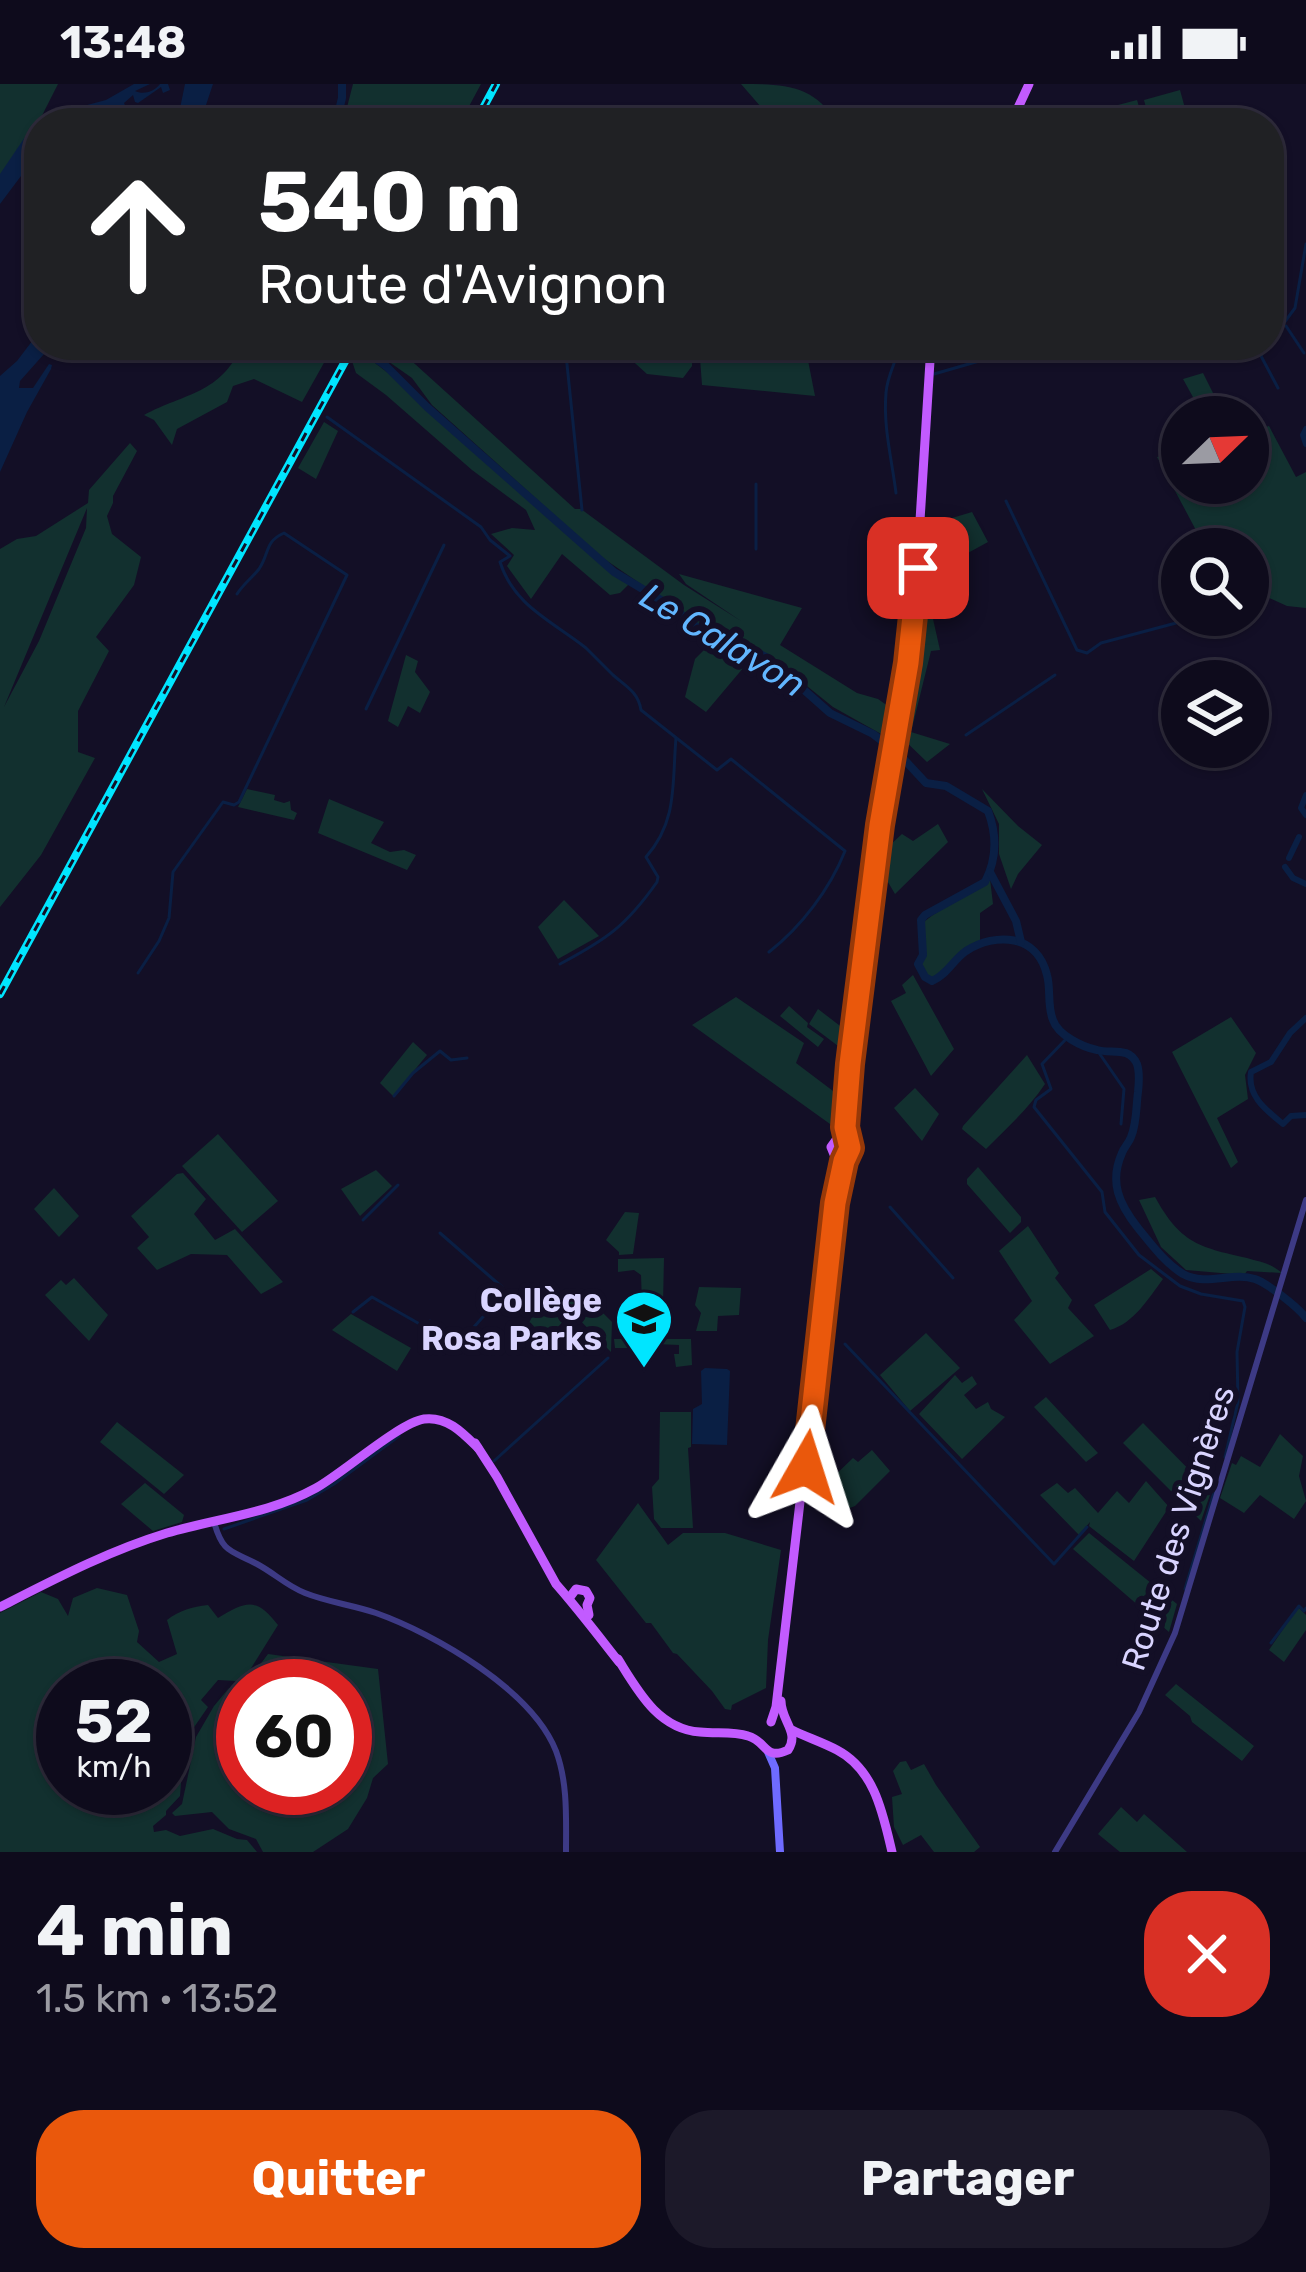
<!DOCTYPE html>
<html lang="fr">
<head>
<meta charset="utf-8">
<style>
  :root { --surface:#0e0b1c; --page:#1c1929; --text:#f1f3f6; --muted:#9b9ba3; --line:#2e2b3b; --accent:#ea580c }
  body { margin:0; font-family:Rubik,sans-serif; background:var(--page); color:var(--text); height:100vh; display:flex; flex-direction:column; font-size:45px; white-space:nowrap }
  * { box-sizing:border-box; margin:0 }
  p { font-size:39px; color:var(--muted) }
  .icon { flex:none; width:66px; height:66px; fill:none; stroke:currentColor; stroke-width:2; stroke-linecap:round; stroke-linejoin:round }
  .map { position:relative; height:1768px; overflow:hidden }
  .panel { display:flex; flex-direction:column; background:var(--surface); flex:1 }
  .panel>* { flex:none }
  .top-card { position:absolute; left:24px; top:24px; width:1260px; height:252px; border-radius:48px; box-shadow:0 3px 9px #0004,0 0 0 3px var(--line); background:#202124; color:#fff; overflow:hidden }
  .needle { width:78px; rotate:67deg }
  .controls { position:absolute; left:1161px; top:312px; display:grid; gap:24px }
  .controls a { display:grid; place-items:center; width:108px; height:108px; border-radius:50%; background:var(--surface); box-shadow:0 3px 9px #0004,0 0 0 3px var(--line); font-size:60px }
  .speed { position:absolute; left:36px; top:1575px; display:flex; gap:24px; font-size:60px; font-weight:700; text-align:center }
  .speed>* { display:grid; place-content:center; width:156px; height:156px; border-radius:50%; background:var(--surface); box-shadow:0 3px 9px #0004,0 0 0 3px var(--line); line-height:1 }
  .speed small { font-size:30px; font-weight:400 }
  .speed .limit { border:18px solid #d22; background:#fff; color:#111 }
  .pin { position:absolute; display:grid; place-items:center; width:102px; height:102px; color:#fff; margin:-51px; border-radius:24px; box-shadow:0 6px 18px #0006 }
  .me { position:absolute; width:132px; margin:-66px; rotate:6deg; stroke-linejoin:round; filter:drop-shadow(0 0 9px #0008) }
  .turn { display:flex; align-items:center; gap:42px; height:252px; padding:0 36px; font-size:54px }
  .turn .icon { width:156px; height:156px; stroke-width:2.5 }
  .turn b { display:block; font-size:84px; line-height:102px }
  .round { display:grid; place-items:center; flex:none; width:126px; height:126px; border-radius:48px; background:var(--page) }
  .headline { display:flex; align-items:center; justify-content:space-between; height:204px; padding:0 36px }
  h1 { font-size:72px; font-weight:700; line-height:90px }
  .cta { display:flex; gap:24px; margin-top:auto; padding:24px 36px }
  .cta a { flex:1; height:138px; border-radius:48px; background:var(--accent); color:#fff; font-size:48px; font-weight:700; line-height:138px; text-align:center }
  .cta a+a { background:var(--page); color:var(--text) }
  .status { display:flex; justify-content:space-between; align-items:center; height:84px; padding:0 60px; background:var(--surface); direction:ltr }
  .status svg { height:33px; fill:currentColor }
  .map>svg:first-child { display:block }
  .green { fill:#12302f; fill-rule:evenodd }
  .water { fill:#0a1f44 }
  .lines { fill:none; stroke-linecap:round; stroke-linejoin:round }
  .stream { stroke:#0a1f44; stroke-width:3 }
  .canal { stroke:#0a1f44; stroke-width:6 }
  .river { stroke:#0a1f44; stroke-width:8 }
  .tertiary { stroke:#3d3a85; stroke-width:6 }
  .secondary { stroke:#6f6bff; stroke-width:8 }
  .primary { stroke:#c25bff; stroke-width:9 }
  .rail-casing { stroke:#00e5ff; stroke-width:8 }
  .rail { stroke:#130f26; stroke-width:3; stroke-dasharray:9; stroke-linecap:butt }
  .route-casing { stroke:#983908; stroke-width:30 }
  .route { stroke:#ea580c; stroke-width:21 }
  .labels { text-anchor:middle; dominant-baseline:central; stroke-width:12; stroke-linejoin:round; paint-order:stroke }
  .poi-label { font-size:33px; font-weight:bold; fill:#d9d4ff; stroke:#130f26; text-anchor:end }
  .street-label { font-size:33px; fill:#d9d4ff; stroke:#130f26 }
  .water-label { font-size:36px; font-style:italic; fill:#62b6ff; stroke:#130f26 }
</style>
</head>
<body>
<div class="status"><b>13:48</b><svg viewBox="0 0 49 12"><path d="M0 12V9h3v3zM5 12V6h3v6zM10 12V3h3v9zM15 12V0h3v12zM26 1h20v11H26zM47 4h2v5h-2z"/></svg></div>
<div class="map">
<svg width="1306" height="1768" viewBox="0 0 1306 1768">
  <rect width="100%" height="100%" fill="#130f26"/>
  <g class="green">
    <path d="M0 0H58L23 69 0 92Z"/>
    <path d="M353 0H481L460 39H343Z"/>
    <path d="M741 0C782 0 815 0 836 39H775Z"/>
    <path d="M1180 6 1189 39H1150L1144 16Z"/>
    <path d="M1137 16 1144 39H1103L1099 26Z"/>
    <path d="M242 261H334L302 318 254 295 233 302 227 318 177 345 172 361 154 336 144 331C185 309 221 310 242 261Z"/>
    <path d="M365 261H394L575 425H581L684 501 741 537 686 500 679 490 802 524 780 561 857 609 878 615 895 627 890 655 833 623 771 573 711 548 600 472 432 321 412 294Z"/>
    <path d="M615 261H667L683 274 670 261H693L692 282 683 294 647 290Z"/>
    <path d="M699 261H805L815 312 702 301Z"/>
    <path d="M358 266 392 292 424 324 613 491 629 500 620 509 610 511 562 470 531 515 507 482 514 471 491 450 512 444 535 446 526 426 472 386 386 311 356 289 352 277Z"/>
    <path d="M1203 289 1225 333H1204L1183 295Z"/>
    <path d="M324 338 338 347 316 395 298 384Z"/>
    <path d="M1269 342 1296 393 1306 388V524L1287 522 1263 511 1248 516V465H1206L1157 373 1182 366V399H1248V348Z"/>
    <path d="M130 359 137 367 113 412V419L107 432 112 450 141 473 134 501 96 553 109 567 78 627V668L95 674 41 771 0 823V465L17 455 36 452 88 419 89 406ZM87 424 86 444 39 557 4 623Z"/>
    <path d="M972 428 988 458 933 488 932 440Z"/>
    <path d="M921 494 924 495 940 566 931 567 911 648 950 660 927 678 900 652Z"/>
    <path d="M707 563 744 583 706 628 685 613 695 575Z"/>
    <path d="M406 571 418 577 415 588 430 608 420 629 408 622 398 643 388 637Z"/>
    <path d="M247 705 275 711 274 716 284 719 290 717 291 726 297 729 294 736 238 723Z"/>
    <path d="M982 705 1018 742 1042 761 1018 790 1011 805 999 770V740Z"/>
    <path d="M329 715 384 738 371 759 390 768 404 766 416 771 407 786 318 749Z"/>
    <path d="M938 740 948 758 895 810 885 793 889 762 902 750 913 757Z"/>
    <path d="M990 795 993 820 980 829V857L962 866 939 892 933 894 926 891 920 880 925 871 924 838C943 821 971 813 990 795Z"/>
    <path d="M564 816 599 852 558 875 538 843Z"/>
    <path d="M913 891 954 965 931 992 891 917 906 909 902 901Z"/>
    <path d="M736 913 804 959 796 979 841 1013 837 1045 692 941Z"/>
    <path d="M789 922 808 939 807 943 824 955 818 963 780 932Z"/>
    <path d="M818 925 848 948 846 968 809 940Z"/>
    <path d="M1231 933 1256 969 1245 991 1248 1015 1217 1034 1238 1078 1231 1084 1172 968Z"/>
    <path d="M413 958 427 971 393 1012 380 999Z"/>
    <path d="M1027 971 1045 1000C1029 1024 1007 1044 986 1065L962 1045 963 1042Z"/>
    <path d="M915 1004 939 1030 922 1057 894 1024Z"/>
    <path d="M218 1050 278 1117 242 1148 182 1082Z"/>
    <path d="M978 1083 1021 1133V1138L1010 1149 967 1100V1095Z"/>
    <path d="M376 1086 392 1102 360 1132 341 1105Z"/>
    <path d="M183 1089 206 1115 194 1130 215 1156 235 1145 283 1198 261 1210 227 1171 191 1170 157 1186 137 1164 149 1153 131 1132 177 1090Z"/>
    <path d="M54 1104 79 1132 59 1153 34 1125Z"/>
    <path d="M1155 1113C1180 1158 1197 1163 1247 1174 1260 1178 1271 1179 1282 1189L1247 1187 1244 1191 1186 1186 1161 1163 1139 1116Z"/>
    <path d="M625 1128 639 1129 633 1170 619 1171V1168L606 1156Z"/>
    <path d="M1028 1142 1059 1189 1055 1194 1072 1216 1068 1224 1094 1252 1050 1280 1014 1236 1032 1217 999 1167Z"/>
    <path d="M664 1174 663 1220H642L641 1191 634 1186 618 1188V1175Z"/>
    <path d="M1151 1185 1163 1195C1148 1215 1134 1239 1110 1246L1094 1221Z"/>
    <path d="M74 1194 108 1231 89 1257 45 1211 61 1196 66 1201Z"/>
    <path d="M699 1203 741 1204 739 1231 718 1232 717 1247H696L701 1229 695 1221Z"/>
    <path d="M545 1207 568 1232 545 1257 529 1239Z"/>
    <path d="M581 1207 612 1238 611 1268 565 1221Z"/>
    <path d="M351 1230 411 1264 397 1287 332 1246Z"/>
    <path d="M926 1249 960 1284 910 1327 880 1291Z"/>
    <path d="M614 1255H691L692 1281 676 1283 674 1270H679V1261L634 1259V1264H615Z"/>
    <path d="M955 1291 962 1299 972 1292 977 1300 964 1311 976 1325 988 1318 991 1325 1005 1333 962 1375 919 1330Z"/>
    <path d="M1046 1313 1098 1369 1086 1378 1034 1323Z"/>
    <path d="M660 1328H691V1363L688 1364 693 1444H661L654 1435 652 1403 659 1395Z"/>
    <path d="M117 1338 184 1391 164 1410 100 1358Z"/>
    <path d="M1143 1339 1211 1408 1201 1437 1123 1359Z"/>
    <path d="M1280 1350 1303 1372 1299 1392 1306 1417 1294 1435 1260 1411 1244 1429 1220 1414 1232 1379 1236 1381 1241 1372 1260 1383Z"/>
    <path d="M872 1366 890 1387 855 1422 847 1425 828 1403V1398L853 1374 858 1378Z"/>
    <path d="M1146 1397 1169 1423 1134 1477 1089 1442 1090 1438 1079 1451 1040 1411 1057 1399 1068 1409 1075 1404 1098 1429 1117 1407 1129 1419Z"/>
    <path d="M145 1399 184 1431 182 1438 153 1447 121 1420Z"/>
    <path d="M638 1419 668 1461 683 1449H725L781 1466 768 1556 766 1604 732 1621 731 1626 725 1625 712 1607 677 1570 673 1569 651 1539H646L596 1476Z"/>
    <path d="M1089 1449 1177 1520 1169 1548 1073 1465Z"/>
    <path d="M97 1504 127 1511 139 1547 137 1558 159 1578 177 1570 167 1536C180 1526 192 1523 208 1521L218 1534C247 1517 256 1513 278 1541L245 1594 236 1597 218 1596 201 1616 208 1623 188 1652 183 1673 180 1712 166 1727V1731L153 1742 154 1748 166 1746 180 1752 213 1745 237 1755 247 1756 257 1768H0V1529L41 1508 58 1515 68 1532 73 1514ZM165 1602V1704H63V1602Z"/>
    <path d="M1298 1523 1306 1531V1546L1284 1578 1269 1566Z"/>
    <path d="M268 1570 378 1585 388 1680 373 1694 367 1714 348 1745 313 1768H263L256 1755 229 1745 212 1728 175 1732 172 1729 182 1720 196 1653 214 1622 229 1604 247 1598ZM345 1602V1704H243V1602Z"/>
    <path d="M1176 1600 1254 1662 1242 1677 1192 1638 1190 1632 1165 1611Z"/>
    <path d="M906 1677 911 1686 924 1680 936 1701 980 1763 974 1768H934L921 1751 903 1761 894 1743 892 1713 902 1710 893 1687 900 1678Z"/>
    <path d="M1121 1723 1137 1738 1144 1730 1187 1768H1120L1098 1750Z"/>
  </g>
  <g class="water">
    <path d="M134 0H150L135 7C143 11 154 8 160 0H168L170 6 163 9 161 3 138 19 135 18 133 11 124 19 128 29 123 36 124 29C113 26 102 36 91 31L77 39H50L67 34 76 24 106 16Z"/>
    <path d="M185 0H213L200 39H177Z"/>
    <path d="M39 43V68L0 120V90L25 53Z"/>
    <path d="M39 248V261H52L20 297 19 304H33L49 280 52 281 51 285 27 328 0 388V292L17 277Z"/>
    <path d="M705 1284 727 1285 730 1287 727 1361 692 1360 693 1325 702 1320 701 1287Z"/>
  </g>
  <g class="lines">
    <g class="stream">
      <path d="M1286 242 1304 269"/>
      <path d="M1269 259 1295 224 1306 160"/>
      <path d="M565 261 582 426"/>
      <path d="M1267 261 1261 272 1278 304"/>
      <path d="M934 290 1035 261"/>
      <path d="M327 333 481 443 490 456 510 472 500 478C514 522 552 537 586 564 595 573 604 582 613 591 627 603 638 608 641 626L717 686 731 675 845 767C830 805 801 843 769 868"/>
      <path d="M896 409C892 376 883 343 886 309 887 292 896 278 900 261"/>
      <path d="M1006 417 1077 566 1087 569 1101 559 1206 531"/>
      <path d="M756 465V400"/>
      <path d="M1248 519 1261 516"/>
      <path d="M366 625 444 461"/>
      <path d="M966 651 1055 591"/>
      <path d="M883 745 890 713"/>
      <path d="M560 880C607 855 626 842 657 798L658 793 646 773C678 737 672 699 676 654"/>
      <path d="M138 889 159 857 169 834 173 788 223 718 234 721 239 718 347 491 284 449C264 458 270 469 259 485 253 493 244 499 237 510"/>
      <path d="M1068 953 1042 980 1051 1005 1036 1016 1034 1023 1102 1108 1105 1128 1139 1171 1180 1202 1201 1210 1243 1217 1245 1223 1237 1268 1238 1318 1225 1373"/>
      <path d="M1097 966 1124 1005 1121 1040"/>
      <path d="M394 1012 413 989 440 967 451 976 467 974"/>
      <path d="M890 1123 953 1194"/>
      <path d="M363 1136 398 1101"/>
      <path d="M440 1149 502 1203"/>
      <path d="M353 1228 372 1213 425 1243 430 1237 461 1255 465 1253 490 1225 498 1209"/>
      <path d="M828 1241 840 1119 846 1083"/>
      <path d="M845 1260 1054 1480 1087 1443"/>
      <path d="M494 1377 608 1274"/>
      <path d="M224 1445 307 1416 334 1400 399 1352"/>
      <path d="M1185 1505 1215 1405"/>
      <path d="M1271 1559 1299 1522 1304 1527 1306 1524"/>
    </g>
    <g class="canal">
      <path d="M1306 345 1303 351 1306 360"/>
      <path d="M1306 711 1301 724 1306 731"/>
      <path d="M1289 774 1299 753"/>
      <path d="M1285 783 1293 794 1306 800"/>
      <path d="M1306 934 1290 949 1271 978 1251 988C1247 1012 1266 1026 1283 1040L1291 1032 1306 1031"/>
    </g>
    <g class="river">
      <path d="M336 39 342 14V0"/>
      <path d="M357 261 386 282 427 323 614 488 671 522 703 548 741 560 768 574 830 629 873 650 899 670 926 699 946 702 988 727C997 751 997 775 985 798L925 831 921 836 923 871 918 880 925 893 932 897C947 891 953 876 966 867 996 848 1037 850 1047 891 1051 905 1047 922 1053 936 1058 951 1082 963 1097 966 1112 970 1129 962 1137 980 1140 989 1139 999 1138 1008 1136 1022 1137 1039 1131 1053 1129 1059 1124 1063 1122 1069 1109 1098 1119 1120 1138 1144 1151 1160 1165 1179 1183 1190 1207 1203 1232 1187 1255 1195 1267 1199 1298 1223 1306 1234"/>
      <path d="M990 788 1016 837 1021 858"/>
    </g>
    <g class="tertiary">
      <path d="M214 1438C223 1470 231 1466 257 1480 274 1489 287 1502 305 1509 327 1518 353 1521 376 1529 435 1550 532 1606 556 1667 568 1699 566 1735 566 1768"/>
      <path d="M1055 1768 1139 1628 1175 1549 1306 1116"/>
    </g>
    <path class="secondary" d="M768 1668 775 1684 780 1768"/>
    <g class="primary">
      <path d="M1011 39 1029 0"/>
      <path d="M842 1084 851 1064 846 1044"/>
      <path d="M475 1359 497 1393 556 1500C578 1525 597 1550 619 1578"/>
      <path d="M570 1513 576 1505 586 1507 590 1514 587 1521 589 1531"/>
      <path d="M0 1523C55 1495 108 1467 167 1449 218 1434 269 1430 316 1404 343 1389 399 1339 424 1335 447 1332 463 1349 478 1364"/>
      <path d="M618 1575C638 1607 658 1645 700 1648 715 1650 733 1647 748 1652 767 1657 764 1677 788 1666 800 1648 781 1637 781 1617"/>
      <path d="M771 1638 776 1623 835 1119 838 1080 831 1063 839 1052 846 1015 878 750 913 548 931 261"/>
      <path d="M792 1646C806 1653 822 1658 837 1666 875 1686 883 1730 892 1768"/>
    </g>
    <g class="rail-casing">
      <g id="rail">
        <path d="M475 39 496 0"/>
        <path d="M0 910 354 261"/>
      </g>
    </g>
    <use href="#rail" class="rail"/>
  </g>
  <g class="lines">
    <g class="route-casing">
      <path id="route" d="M806 1383 835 1119 844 1077 850 1064 845 1043 850 980 880 741 908 579 918 484"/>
    </g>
    <use href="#route" class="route"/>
  </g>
  <defs>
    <g id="school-pin" transform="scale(3)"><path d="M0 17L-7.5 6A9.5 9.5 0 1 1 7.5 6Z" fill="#00e5ff" stroke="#130f26"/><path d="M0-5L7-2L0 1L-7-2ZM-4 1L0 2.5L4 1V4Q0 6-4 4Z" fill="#111"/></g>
  </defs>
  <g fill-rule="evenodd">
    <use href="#school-pin" x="644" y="1235"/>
  </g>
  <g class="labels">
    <g class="poi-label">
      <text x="602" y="1216">Collège<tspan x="602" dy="38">Rosa Parks</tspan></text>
    </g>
    <g class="street-label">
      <text transform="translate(1178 1444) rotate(-72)">Route des Vignères</text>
    </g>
    <g class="water-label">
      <text transform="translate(723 556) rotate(31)">Le Calavon</text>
    </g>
  </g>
</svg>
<div class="controls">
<a><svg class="needle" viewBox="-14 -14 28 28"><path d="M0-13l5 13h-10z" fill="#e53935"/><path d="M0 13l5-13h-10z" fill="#9b9ba3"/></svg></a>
<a><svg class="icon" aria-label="search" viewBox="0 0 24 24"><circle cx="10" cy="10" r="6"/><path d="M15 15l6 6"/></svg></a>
<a><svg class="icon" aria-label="layers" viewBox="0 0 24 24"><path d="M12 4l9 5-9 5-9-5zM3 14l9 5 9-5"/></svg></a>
</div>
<div class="speed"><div>52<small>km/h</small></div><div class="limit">60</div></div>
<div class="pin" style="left:918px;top:484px;background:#d93025"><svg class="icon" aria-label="arrive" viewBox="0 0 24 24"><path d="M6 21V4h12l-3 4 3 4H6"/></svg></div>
<svg class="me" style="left:806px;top:1383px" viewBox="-20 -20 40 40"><path d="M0-17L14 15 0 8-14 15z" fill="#ea580c" stroke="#fff" stroke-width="4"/></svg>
<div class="top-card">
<div class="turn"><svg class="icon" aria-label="ahead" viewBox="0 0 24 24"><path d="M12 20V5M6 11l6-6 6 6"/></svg><div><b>540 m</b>Route d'Avignon</div></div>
</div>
</div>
<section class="panel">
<div class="headline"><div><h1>4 min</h1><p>1.5 km · 13:52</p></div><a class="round" style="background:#d93025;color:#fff"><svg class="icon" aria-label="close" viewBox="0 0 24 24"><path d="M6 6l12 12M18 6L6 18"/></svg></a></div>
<div class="cta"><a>Quitter</a><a>Partager</a></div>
</section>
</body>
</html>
